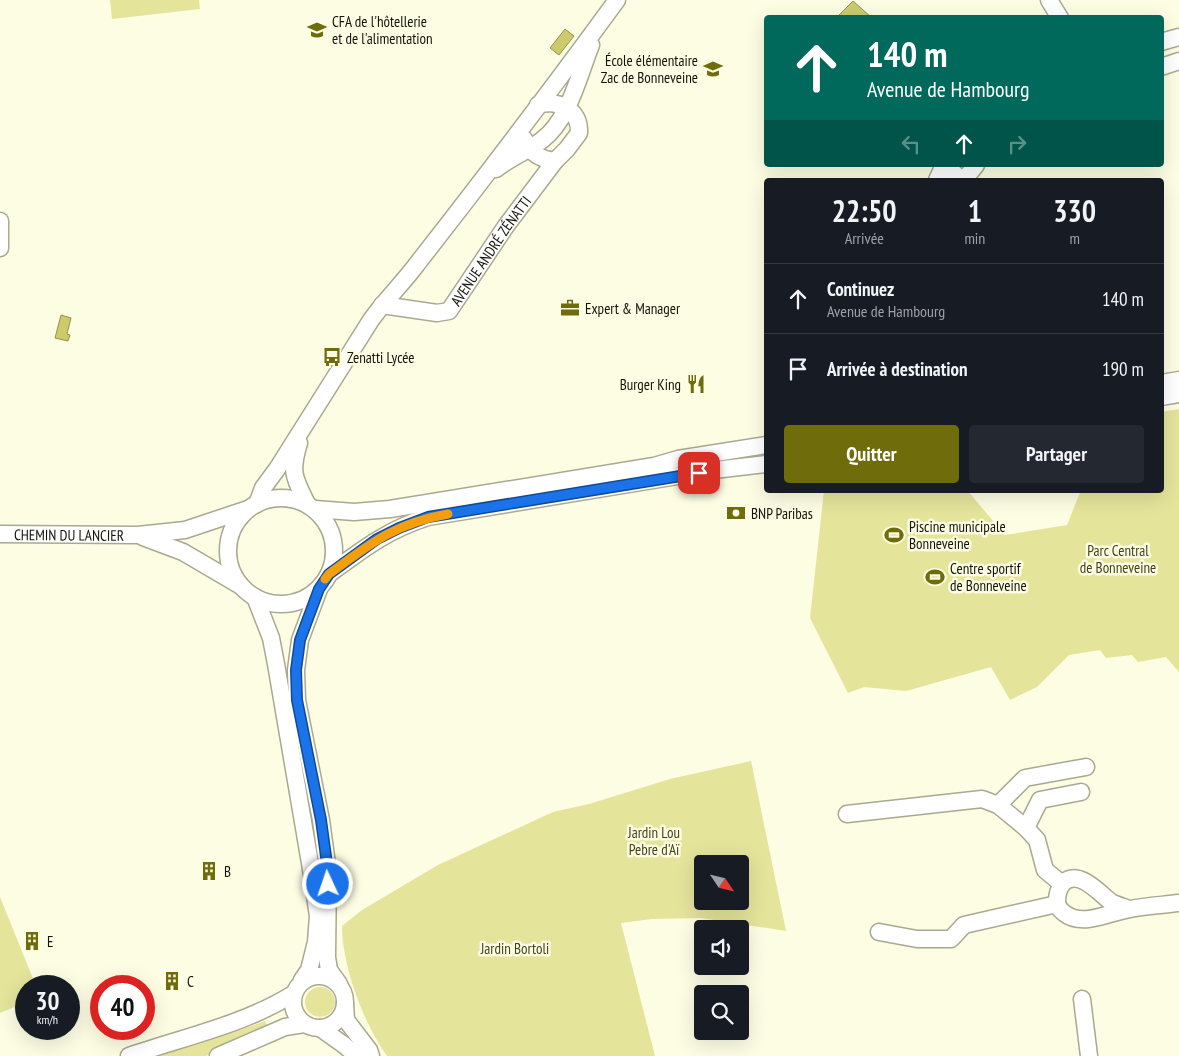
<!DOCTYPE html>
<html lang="fr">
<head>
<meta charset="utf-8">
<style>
  :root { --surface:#171b24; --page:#242831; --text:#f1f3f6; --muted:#9ea1a6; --line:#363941; --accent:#6f6c0b }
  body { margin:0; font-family:"PT Sans Narrow",sans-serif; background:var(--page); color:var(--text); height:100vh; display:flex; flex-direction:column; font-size:19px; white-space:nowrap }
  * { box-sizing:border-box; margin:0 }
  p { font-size:16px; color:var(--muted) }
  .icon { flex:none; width:28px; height:28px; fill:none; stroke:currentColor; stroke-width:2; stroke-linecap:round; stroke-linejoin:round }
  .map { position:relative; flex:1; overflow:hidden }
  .side { position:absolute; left:764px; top:178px; width:400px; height:315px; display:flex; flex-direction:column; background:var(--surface); border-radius:5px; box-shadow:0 5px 20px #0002 }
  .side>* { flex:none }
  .guide { position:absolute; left:764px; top:15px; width:400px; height:152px; border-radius:5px; box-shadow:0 5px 20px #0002; background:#00695c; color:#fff; overflow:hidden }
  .needle { width:32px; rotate:125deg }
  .tools { position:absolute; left:694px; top:855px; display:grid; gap:10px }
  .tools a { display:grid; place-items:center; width:55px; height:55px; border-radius:5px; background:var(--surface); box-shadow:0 5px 20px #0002; font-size:25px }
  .speed { position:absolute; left:15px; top:975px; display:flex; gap:10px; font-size:25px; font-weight:700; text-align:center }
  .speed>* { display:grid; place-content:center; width:65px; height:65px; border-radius:50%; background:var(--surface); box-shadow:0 5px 20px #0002; line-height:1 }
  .speed small { font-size:12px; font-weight:400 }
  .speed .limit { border:8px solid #d22; background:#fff; color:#111 }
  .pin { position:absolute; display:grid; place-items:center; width:42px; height:42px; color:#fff; margin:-21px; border-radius:10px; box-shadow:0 2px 8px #0006 }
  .me { position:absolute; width:55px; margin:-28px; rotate:357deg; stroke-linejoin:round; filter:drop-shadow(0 0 4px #0008) }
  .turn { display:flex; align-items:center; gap:18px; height:105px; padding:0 20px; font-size:22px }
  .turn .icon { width:65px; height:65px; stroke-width:2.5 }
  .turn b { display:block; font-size:35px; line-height:42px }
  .lanes { display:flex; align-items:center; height:48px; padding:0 20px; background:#0003; justify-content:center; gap:25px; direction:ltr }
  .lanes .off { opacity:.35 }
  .eta { display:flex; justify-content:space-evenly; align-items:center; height:85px; text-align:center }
  .eta b { font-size:30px; font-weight:800; line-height:35px }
  .action { display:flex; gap:10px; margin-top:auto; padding:10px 20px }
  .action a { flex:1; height:58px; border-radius:5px; background:var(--accent); color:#fff; font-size:20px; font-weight:800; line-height:58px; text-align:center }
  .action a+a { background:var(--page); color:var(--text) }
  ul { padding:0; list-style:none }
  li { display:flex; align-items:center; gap:15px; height:70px; padding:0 20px; border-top:1px solid var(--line) }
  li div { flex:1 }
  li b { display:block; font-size:19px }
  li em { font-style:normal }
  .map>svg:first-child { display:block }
  .green { fill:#e5e49b; fill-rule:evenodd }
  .water { fill:#ccca6b; stroke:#94934e }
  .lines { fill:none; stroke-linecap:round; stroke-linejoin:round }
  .minor-casing { stroke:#a9a991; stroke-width:19 }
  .minor { stroke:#fff; stroke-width:16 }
  .route-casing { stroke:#114b97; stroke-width:12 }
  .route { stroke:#1a73e8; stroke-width:9 }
  .slow { stroke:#f59e0b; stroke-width:9 }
  .labels { text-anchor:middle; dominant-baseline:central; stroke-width:5; stroke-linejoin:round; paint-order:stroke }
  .poi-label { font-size:15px; fill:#13130a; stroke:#fcfde3; text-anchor:start }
  .street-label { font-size:15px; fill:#13130a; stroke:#fcfde3 }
  .park-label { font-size:15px; fill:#44431b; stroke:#fcfde3 }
</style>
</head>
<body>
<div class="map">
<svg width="1179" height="1056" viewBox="0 0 1179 1056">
  <rect width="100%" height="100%" fill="#fcfde3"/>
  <g class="green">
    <path d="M110 0H199L200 9 112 19Z"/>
    <path d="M1179 409V672L1166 657 1138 662 1132 655 1106 658 1100 650 1069 655 1037 687 1010 700 991 667 906 691 864 687 848 693 810 618 824 490H967L1005 535 1067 525 1081 490H1161V412Z"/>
    <path d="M751 761 786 931 701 918 652 919 621 923 655 1056H387C364 1024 342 966 342 926L362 910 438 865 553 812 589 804 670 779ZM702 864H740V901H702Z"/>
    <path d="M0 897 36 986H26V1002L0 1013Z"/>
    <circle cx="320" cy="1002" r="15"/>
    <path d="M265 1021 269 1029 206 1056H146C185 1043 227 1036 265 1021Z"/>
  </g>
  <g class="water">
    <path d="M853 1 871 17H837Z"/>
    <path d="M565 29 574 36 559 55 550 48Z"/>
    <path d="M61 315 71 318 67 334 70 335 68 341 55 338Z"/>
  </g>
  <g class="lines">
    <g class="minor-casing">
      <g id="minor">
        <path d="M1049 0 1060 18"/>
        <path d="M1161 42 1179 37"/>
        <path d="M1161 67 1179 61"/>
        <path d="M524 139C531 154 540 159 555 161"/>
        <path d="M496 169C511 157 528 151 542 140 569 120 579 75 591 45"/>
        <path d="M937 180 944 165 962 180"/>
        <path d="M964 180 976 165"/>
        <path d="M0 221V248"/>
        <path id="s1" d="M382 305 437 313 449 311 506 226 555 161 567 149 579 133C580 110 559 99 538 105"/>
        <path d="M1161 383 1179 380"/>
        <path d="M1161 397 1179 394"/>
        <path d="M299 443C290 473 294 477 307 504"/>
        <circle cx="281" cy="551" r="53"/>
        <path d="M257 504 263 488 277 469 371 320C385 300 403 283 417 264 485 177 552 89 617 0"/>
        <path d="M315 509 354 512 390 509 654 466 678 459 766 445"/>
        <path id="s2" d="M0 534 138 535 185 530 248 509"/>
        <path d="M143 537 183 552 241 586"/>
        <path d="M329 574C363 549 387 530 428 517L714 470 766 464"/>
        <path d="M319 589 300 640 296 670 297 700 321 820 328 871 327 957 329 970 339 984"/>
        <path d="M255 597 271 638 276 664 310 863 318 916 316 942 309 970 302 980"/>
        <path d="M998 805 1025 778 1086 767"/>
        <path d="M847 814 982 799 998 805 1026 828 1037 840 1045 870 1062 884"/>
        <path d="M1026 828 1040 800 1081 792"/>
        <path d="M1129 909C1124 907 1116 905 1111 902 1100 894 1079 868 1063 883 1059 888 1057 895 1057 901 1057 906 1060 910 1064 913 1083 928 1109 912 1130 909 1146 906 1163 905 1179 903"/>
        <path d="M879 932 917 939H951L964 925 1057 904"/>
        <circle cx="319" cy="1002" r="26"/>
        <path d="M1082 999 1089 1056"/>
        <path d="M345 1004 346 1020 369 1050 371 1056"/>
        <path d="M320 1028 344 1045 357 1056"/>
        <path d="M129 1056C184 1037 243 1025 293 994"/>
        <path d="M218 1056 285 1027 304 1024"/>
      </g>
    </g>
    <use href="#minor" class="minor"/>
  </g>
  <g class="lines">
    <g class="route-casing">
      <path id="route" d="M328 884V871L321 820 297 700 296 670 300 640 319 589 329 574 377 539 399 528 428 517 699 473"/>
    </g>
    <use href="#route" class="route"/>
    <path class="slow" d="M325 579 329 574C371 543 396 523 448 514"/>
  </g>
  <defs>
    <g id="university-bare" transform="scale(1.5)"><path d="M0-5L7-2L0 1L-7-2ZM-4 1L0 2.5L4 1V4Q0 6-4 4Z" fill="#6f6c0b" stroke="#fcfde3" stroke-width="2.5" paint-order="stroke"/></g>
    <g id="school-bare" transform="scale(1.5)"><path d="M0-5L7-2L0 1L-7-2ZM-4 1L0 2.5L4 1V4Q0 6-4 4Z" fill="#6f6c0b" stroke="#fcfde3" stroke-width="2.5" paint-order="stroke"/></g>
    <g id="office-bare" transform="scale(1.5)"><path d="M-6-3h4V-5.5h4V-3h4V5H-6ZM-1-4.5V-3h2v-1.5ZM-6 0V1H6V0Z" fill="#6f6c0b" stroke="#fcfde3" stroke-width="2.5" paint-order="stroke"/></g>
    <g id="bus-bare" transform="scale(1.5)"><path d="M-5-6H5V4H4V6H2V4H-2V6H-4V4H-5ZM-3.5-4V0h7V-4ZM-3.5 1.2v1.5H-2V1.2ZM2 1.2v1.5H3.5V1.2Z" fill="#6f6c0b" stroke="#fcfde3" stroke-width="2.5" paint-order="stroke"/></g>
    <g id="restaurant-bare" transform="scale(1.5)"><path d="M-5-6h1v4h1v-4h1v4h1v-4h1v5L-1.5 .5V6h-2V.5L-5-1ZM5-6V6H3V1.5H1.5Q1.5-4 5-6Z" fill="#6f6c0b" stroke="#fcfde3" stroke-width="2.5" paint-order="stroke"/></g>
    <g id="bank-bare" transform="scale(1.5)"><path d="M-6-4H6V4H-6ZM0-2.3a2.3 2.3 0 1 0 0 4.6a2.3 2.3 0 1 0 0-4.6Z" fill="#6f6c0b" stroke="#fcfde3" stroke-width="2.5" paint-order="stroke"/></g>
    <g id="stadium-bare" transform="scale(1.5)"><path d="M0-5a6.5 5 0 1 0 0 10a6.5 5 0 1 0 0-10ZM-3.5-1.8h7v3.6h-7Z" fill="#6f6c0b" stroke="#fcfde3" stroke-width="2.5" paint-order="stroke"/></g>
    <g id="building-bare" transform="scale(1.5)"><path d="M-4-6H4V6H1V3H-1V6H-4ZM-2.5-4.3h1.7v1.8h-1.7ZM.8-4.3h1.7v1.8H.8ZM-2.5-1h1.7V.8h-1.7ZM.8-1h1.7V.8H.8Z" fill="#6f6c0b" stroke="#fcfde3" stroke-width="2.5" paint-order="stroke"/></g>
  </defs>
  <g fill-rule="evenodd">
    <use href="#university-bare" x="317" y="30"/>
    <use href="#school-bare" x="713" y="69"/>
    <use href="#office-bare" x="570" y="308"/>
    <use href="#bus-bare" x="332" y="357"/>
    <use href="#restaurant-bare" x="696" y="384"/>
    <use href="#bank-bare" x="736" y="513"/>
    <use href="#stadium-bare" x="894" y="535"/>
    <use href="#stadium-bare" x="935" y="577"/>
    <use href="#building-bare" x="209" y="871"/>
    <use href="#building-bare" x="32" y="941"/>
    <use href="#building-bare" x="172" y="981"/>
  </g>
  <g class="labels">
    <g class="poi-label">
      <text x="332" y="21">CFA de l'hôtellerie<tspan x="332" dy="17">et de l'alimentation</tspan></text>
      <text x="698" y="60" text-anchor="end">École élémentaire<tspan x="698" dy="17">Zac de Bonneveine</tspan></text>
      <text x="585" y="308">Expert &amp; Manager</text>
      <text x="347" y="357">Zenatti Lycée</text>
      <text x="681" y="384" text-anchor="end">Burger King</text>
      <text x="751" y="513">BNP Paribas</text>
      <text x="909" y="526">Piscine municipale<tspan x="909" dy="17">Bonneveine</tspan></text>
      <text x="950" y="568">Centre sportif<tspan x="950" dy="17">de Bonneveine</tspan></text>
      <text x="224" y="871">B</text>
      <text x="47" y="941">E</text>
      <text x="187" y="981">C</text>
    </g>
    <g class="street-label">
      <text stroke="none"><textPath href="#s1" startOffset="141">AVENUE ANDRÉ ZÉNATTI</textPath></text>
      <text stroke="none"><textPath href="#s2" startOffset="69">CHEMIN DU LANCIER</textPath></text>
    </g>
    <g class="park-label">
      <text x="1118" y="550">Parc Central<tspan x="1118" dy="17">de Bonneveine</tspan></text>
      <text x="654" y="832">Jardin Lou<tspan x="654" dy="17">Pebre d'Aï</tspan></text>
      <text x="515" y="948">Jardin Bortoli</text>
    </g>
  </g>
</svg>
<div class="tools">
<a><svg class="needle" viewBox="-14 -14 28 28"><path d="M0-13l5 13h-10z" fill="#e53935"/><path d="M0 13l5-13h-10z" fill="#9ea1a6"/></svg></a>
<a><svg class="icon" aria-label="sound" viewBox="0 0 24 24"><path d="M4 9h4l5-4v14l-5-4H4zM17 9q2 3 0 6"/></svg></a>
<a><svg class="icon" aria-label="search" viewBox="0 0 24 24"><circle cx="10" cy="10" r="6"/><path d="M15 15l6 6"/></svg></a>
</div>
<div class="speed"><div>30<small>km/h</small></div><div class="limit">40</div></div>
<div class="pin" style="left:699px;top:473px;background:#d93025"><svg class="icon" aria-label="arrive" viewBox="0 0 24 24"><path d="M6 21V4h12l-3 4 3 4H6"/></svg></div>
<svg class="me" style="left:328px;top:884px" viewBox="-20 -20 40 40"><circle r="17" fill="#1a73e8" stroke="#fff" stroke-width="3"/><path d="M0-11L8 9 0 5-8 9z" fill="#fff"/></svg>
<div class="guide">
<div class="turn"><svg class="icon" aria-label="ahead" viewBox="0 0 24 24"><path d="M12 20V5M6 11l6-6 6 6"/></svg><div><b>140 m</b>Avenue de Hambourg</div></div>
<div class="lanes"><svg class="icon off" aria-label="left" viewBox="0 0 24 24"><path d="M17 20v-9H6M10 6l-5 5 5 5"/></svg><svg class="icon" aria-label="ahead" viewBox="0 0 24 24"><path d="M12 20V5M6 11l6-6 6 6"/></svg><svg class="icon off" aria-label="right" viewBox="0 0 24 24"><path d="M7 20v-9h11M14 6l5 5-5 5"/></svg></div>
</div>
<section class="side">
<div class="eta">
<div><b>22:50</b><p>Arrivée</p></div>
<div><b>1</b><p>min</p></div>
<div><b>330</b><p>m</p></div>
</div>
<ul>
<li><svg class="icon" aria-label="ahead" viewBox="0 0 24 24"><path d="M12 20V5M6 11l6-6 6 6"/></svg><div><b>Continuez</b><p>Avenue de Hambourg</p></div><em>140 m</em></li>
<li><svg class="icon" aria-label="arrive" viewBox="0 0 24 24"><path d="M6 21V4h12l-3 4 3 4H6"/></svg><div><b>Arrivée à destination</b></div><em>190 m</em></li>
</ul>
<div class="action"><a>Quitter</a><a>Partager</a></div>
</section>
</div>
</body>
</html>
